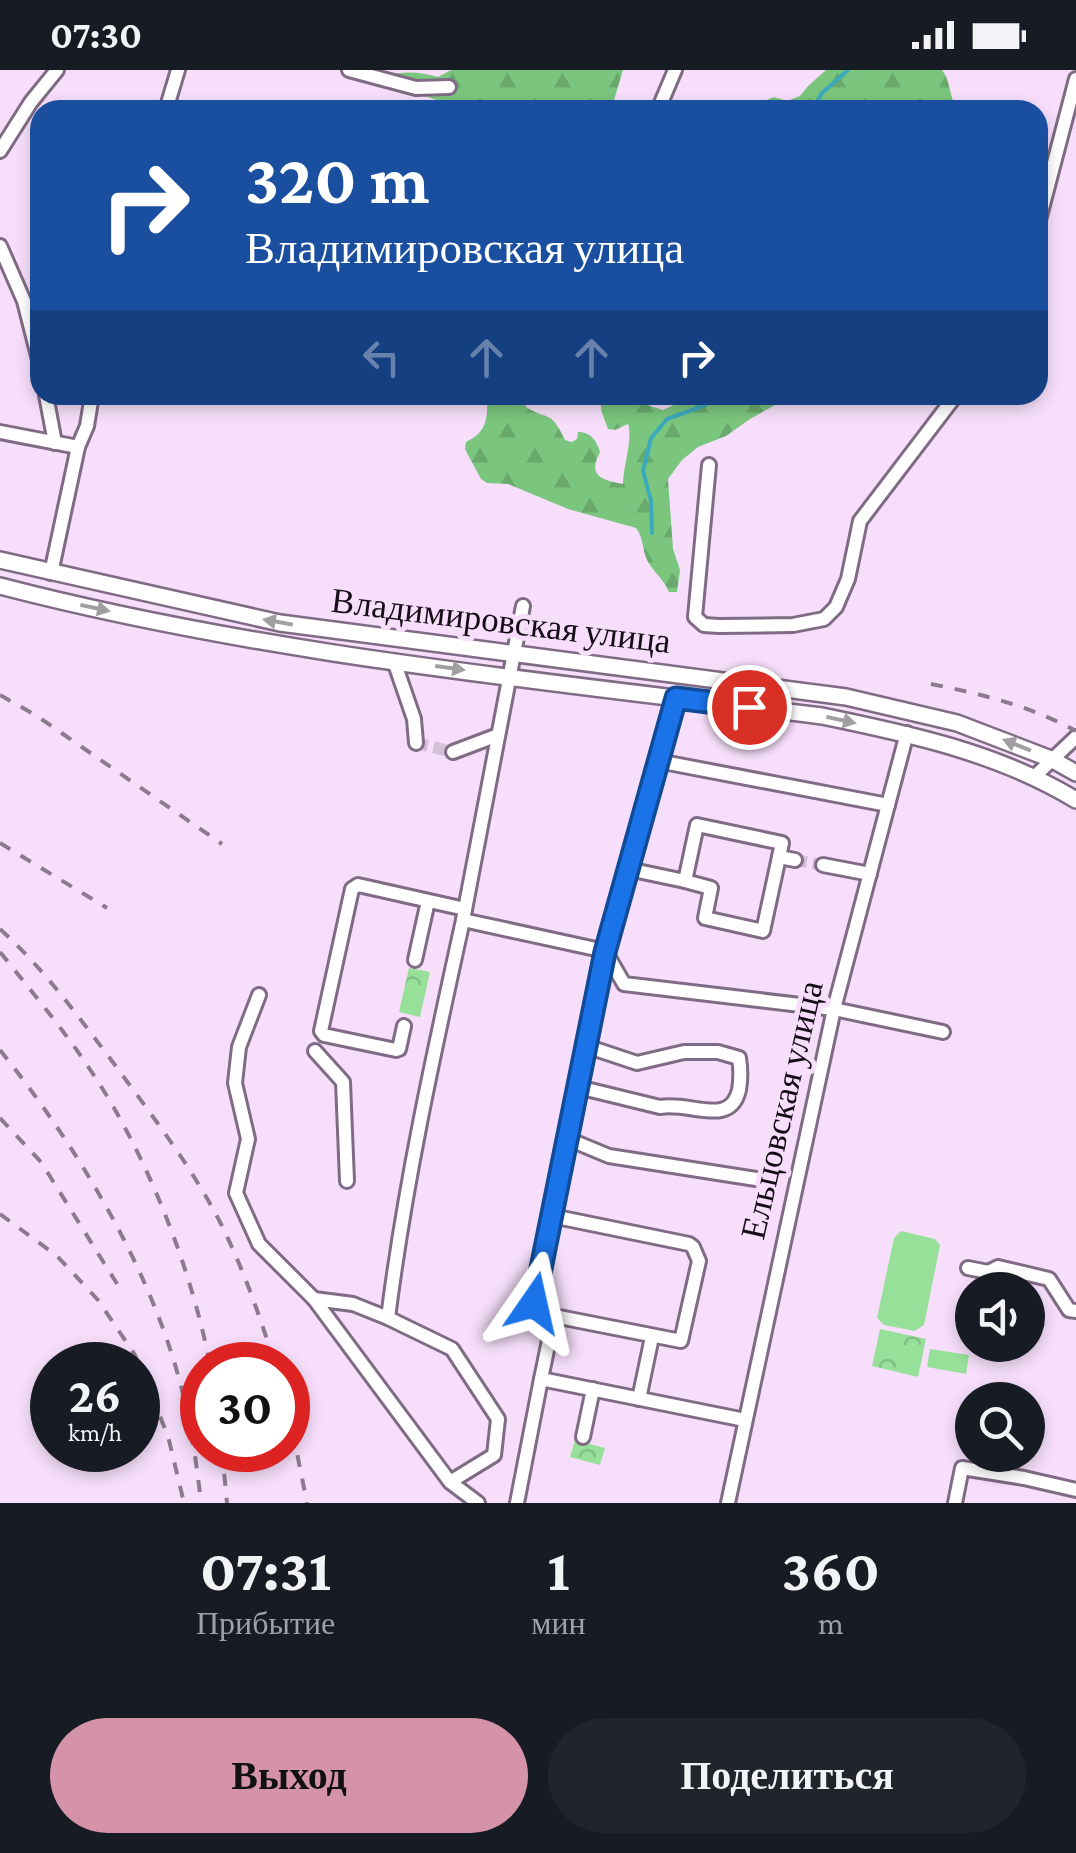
<!DOCTYPE html>
<html lang="ru">
<head>
<meta charset="utf-8">
<style>
  :root { --surface:#171b24; --page:#20242c; --text:#f1f3f6; --muted:#9ea1a6; --accent:#d493a9 }
  body { margin:0; font-family:"Crimson Pro",serif; background:var(--page); color:var(--text); height:100vh; display:flex; flex-direction:column; font-size:38px; white-space:nowrap }
  * { box-sizing:border-box; margin:0 }
  p { font-size:32px; color:var(--muted) }
  .icon { flex:none; width:55px; height:55px; fill:none; stroke:currentColor; stroke-width:2; stroke-linecap:round; stroke-linejoin:round }
  .map { position:relative; height:1433px; overflow:hidden }
  .sheet { display:flex; flex-direction:column; background:var(--surface); flex:1 }
  .sheet>* { flex:none }
  .guide { position:absolute; left:30px; top:30px; width:1018px; height:305px; border-radius:30px; box-shadow:0 5px 15px #0003; background:#1a4fa0; color:#fff; overflow:hidden }
  .fabs { position:absolute; left:955px; top:1202px; display:grid; gap:20px }
  .fabs a { display:grid; place-items:center; width:90px; height:90px; border-radius:50%; background:var(--surface); box-shadow:0 5px 15px #0003; font-size:50px }
  .speed { position:absolute; left:30px; top:1272px; display:flex; gap:20px; font-size:50px; font-weight:700; text-align:center }
  .speed>* { display:grid; place-content:center; width:130px; height:130px; border-radius:50%; background:var(--surface); box-shadow:0 5px 15px #0003; line-height:1 }
  .speed small { font-size:25px; font-weight:400 }
  .speed .limit { border:15px solid #d22; background:#fff; color:#111 }
  .pin { position:absolute; display:grid; place-items:center; width:85px; height:85px; color:#fff; margin:-42px; border:5px solid #fff; border-radius:50%; box-shadow:0 2px 10px #0007 }
  .me { position:absolute; width:110px; margin:-55px; rotate:11deg; stroke-linejoin:round; filter:drop-shadow(0 0 8px #0008) }
  .turn { display:flex; align-items:center; gap:35px; height:210px; padding:0 50px; font-size:45px }
  .turn .icon { width:130px; height:130px; stroke-width:2.5 }
  .turn b { display:block; font-size:70px; line-height:85px }
  .lanes { display:flex; align-items:center; height:95px; padding:0 50px; background:#0003; justify-content:center; gap:50px; direction:ltr }
  .lanes .off { opacity:.35 }
  .eta { display:flex; justify-content:space-evenly; align-items:center; height:170px; text-align:center }
  .eta b { font-size:60px; font-weight:700; line-height:70px }
  .cta { display:flex; gap:20px; margin-top:auto; padding:20px 50px }
  .cta a { flex:1; height:115px; border-radius:60px; background:var(--accent); color:#111; font-size:40px; font-weight:700; line-height:115px; text-align:center }
  .cta a+a { background:var(--page); color:var(--text) }
  .status { display:flex; justify-content:space-between; align-items:center; height:70px; padding:0 50px; background:var(--surface); direction:ltr }
  .status svg { height:28px; fill:currentColor }
  .map>svg:first-child { display:block }
  .grass { fill:#97e099 }
  .forest { fill:url(#forest-firs) }
  .park { fill:url(#park-crowns) }
  .lines { fill:none; stroke-linecap:round; stroke-linejoin:round }
  .stream { stroke:#3caabd; stroke-width:4 }
  .minor-tunnel { stroke:#d5c0d9; stroke-width:12; stroke-dasharray:12 6; stroke-linecap:butt }
  .minor-casing { stroke:#806b84; stroke-width:18 }
  .major-casing { stroke:#806b84; stroke-width:20 }
  .minor { stroke:#fff; stroke-width:12 }
  .major { stroke:#fff; stroke-width:15 }
  .rail { stroke:#8c7b8e; stroke-width:4; stroke-dasharray:12 12; stroke-linecap:butt }
  .oneway { fill:#a29fa2 }
  .route-casing { stroke:#114b97; stroke-width:25 }
  .route { stroke:#1a73e8; stroke-width:18 }
  .labels { text-anchor:middle; dominant-baseline:central; stroke-width:10; stroke-linejoin:round; paint-order:stroke }
  .street-label { font-size:35px; fill:#160e17; stroke:#f7dffb }
</style>
</head>
<body>
<div class="status"><b>07:30</b><svg viewBox="0 0 49 12"><path d="M0 12V9h3v3zM5 12V6h3v6zM10 12V3h3v9zM15 12V0h3v12zM26 1h20v11H26zM47 4h2v5h-2z"/></svg></div>
<div class="map">
<svg width="1076" height="1433" viewBox="0 0 1076 1433">
  <defs>
    <pattern id="forest-firs" width="22" height="20" patternUnits="userSpaceOnUse" patternTransform="scale(2.5)"><rect width="22" height="20" fill="#7bc67e"/><path d="M5 1l3.5 6h-7zM16 11l3.5 6h-7z" fill="#6aa96c"/></pattern>
    <pattern id="park-crowns" width="20" height="18" patternUnits="userSpaceOnUse" patternTransform="scale(2.5)"><rect width="20" height="18" fill="#97e099"/><path d="M2 6a3 3 0 1 1 6 0M12 15a3 3 0 1 1 6 0" fill="none" stroke="#81bf83"/></pattern>
  </defs>
  <rect width="100%" height="100%" fill="#f7dffb"/>
  <g class="grass">
    <path d="M901 1161 935 1169 940 1175 924 1255 915 1261 884 1255 877 1248 894 1168Z"/>
    <path d="M930 1279 969 1285 966 1304 927 1297Z"/>
  </g>
  <g class="forest">
    <path d="M451 0H623L611 40H492C478 33 460 35 445 32 423 27 404 17 385 7 400 0 422 2 438 7Z"/>
    <path d="M826 0H942C950 10 949 22 954 33L951 40H742L774 27 787 31 800 26 808 16Z"/>
    <path d="M487 325H526V337C551 352 550 339 565 370L572 372 577 369 578 362C590 361 597 371 600 382 587 406 602 410 623 414 623 396 633 371 628 354L615 360 608 359 601 340V325H642L644 334 663 340 695 325H793L750 349 726 366 698 377 682 390 668 409 673 479 680 500 677 522H669C664 510 655 503 648 492 642 481 644 468 636 458L568 439 508 414 487 413 481 409 468 385 465 379 466 372C488 362 488 346 487 325Z"/>
  </g>
  <g class="park">
    <path d="M409 898 430 902 420 947 399 942Z"/>
    <path d="M880 1259 926 1269 918 1307 872 1296Z"/>
    <path d="M575 1370 605 1378 600 1395 570 1387Z"/>
  </g>
  <g class="lines">
    <g class="stream">
      <path d="M812 40 822 23 848 0"/>
      <path d="M652 463 651 431 643 401 651 368 667 349 703 336 726 325"/>
    </g>
    <g class="minor-tunnel">
      <path d="M416 673 453 682"/>
      <path d="M795 790 823 795"/>
    </g>
    <g class="minor-casing">
      <g id="minor">
        <path d="M349 0 416 18 449 17"/>
        <path d="M166 40 178 0"/>
        <path d="M658 40 675 0"/>
        <path d="M0 81 31 32 57 0"/>
        <path d="M1038 154 1076 9"/>
        <path d="M0 176 24 231 40 294"/>
        <path d="M46 325 55 373"/>
        <path d="M0 362 78 377"/>
        <path d="M709 395 695 547 704 555 719 556 793 555 824 549 836 537 848 509 860 451 956 325"/>
        <path d="M51 503 78 377 87 356 92 325"/>
        <path d="M523 536 463 850 605 881 624 914 834 939 943 962"/>
        <path d="M394 591 414 649 416 673"/>
        <path d="M453 682 498 665"/>
        <path d="M658 691 888 735"/>
        <path d="M1034 707 1076 667"/>
        <path d="M823 795 870 804"/>
        <path d="M628 799 685 811 697 755 782 773 779 787 795 790"/>
        <path d="M685 811 711 818 705 848 763 861 779 787"/>
        <path d="M415 890 428 831"/>
        <path d="M259 925 239 977 235 1013 248 1069 236 1123 259 1174 314 1229"/>
        <path d="M404 956 399 979 396 980 324 965 321 961 352 819 358 815 465 839"/>
        <path d="M315 981 343 1012 347 1111"/>
        <path d="M578 1017 660 1037C690 1031 730 1058 739 1020 741 1008 741 1000 739 988L718 982H684L637 993 586 976"/>
        <path d="M568 1069 609 1086 756 1109"/>
        <path d="M968 1198 988 1202 998 1197 1049 1209 1069 1240 1076 1241"/>
        <path d="M388 1248C405 1113 434 982 463 850"/>
        <path d="M553 1251 537 1237 535 1229 605 881 676 627"/>
        <path d="M541 1309 553 1251 559 1247 681 1271 699 1191 693 1177 689 1174 552 1146"/>
        <path d="M639 1329 652 1267"/>
        <path d="M583 1367 593 1319"/>
        <path d="M450 1412 494 1385 498 1349 452 1279 388 1248 353 1234 314 1229 450 1412 478 1433"/>
        <path d="M517 1433 541 1309 745 1350"/>
        <path d="M728 1433 834 939 907 663"/>
        <path d="M955 1433 962 1398 1024 1408 1076 1420"/>
      </g>
    </g>
    <g class="major-casing">
      <g id="major">
        <path d="M0 490 280 553 846 627 957 653 1051 689 1076 703"/>
        <path d="M0 516C269 586 548 611 822 646 910 664 999 683 1076 730"/>
      </g>
    </g>
    <use href="#minor" class="minor"/>
    <use href="#major" class="major"/>
    <g class="rail">
      <path d="M931 614C982 624 1030 636 1076 661"/>
      <path d="M0 625 37 646 222 774"/>
      <path d="M0 773 107 838"/>
      <path d="M0 859C42 897 75 942 109 987 148 1040 190 1094 220 1152 243 1198 260 1246 275 1295"/>
      <path d="M0 882C32 922 65 961 93 1004 147 1085 192 1200 210 1295"/>
      <path d="M0 980C77 1076 152 1200 182 1320 191 1357 197 1395 201 1433"/>
      <path d="M0 1048 41 1092 119 1217"/>
      <path d="M0 1144 57 1186 98 1230 135 1285 168 1366 184 1433"/>
      <path d="M288 1338 307 1433"/>
      <path d="M222 1380 227 1433"/>
    </g>
  </g>
  <defs><path id="oneway-solid" d="M-6-.8H1V-3.2L6.5 0L1 3.2V.8H-6Z" transform="scale(2.5)"/></defs>
  <g class="oneway">
    <use href="#oneway-solid" transform="translate(95 538) rotate(12)"/>
    <use href="#oneway-solid" transform="translate(278 552) rotate(-170)"/>
    <use href="#oneway-solid" transform="translate(450 598) rotate(8)"/>
    <use href="#oneway-solid" transform="translate(841 650) rotate(12)"/>
    <use href="#oneway-solid" transform="translate(1017 675) rotate(-158)"/>
  </g>
  <g class="lines">
    <g class="route-casing">
      <path id="route" d="M534 1233 605 882 676 628 749 637"/>
    </g>
    <use href="#route" class="route"/>
  </g>
  <g class="labels">
    <g class="street-label">
      <text transform="translate(501 551) rotate(7)">Владимировская улица</text>
      <text transform="translate(782 1040) rotate(-77)">Ельцовская улица</text>
    </g>
  </g>
</svg>
<div class="fabs">
<a><svg class="icon" aria-label="sound" viewBox="0 0 24 24"><path d="M4 9h4l5-4v14l-5-4H4zM17 9q2 3 0 6"/></svg></a>
<a><svg class="icon" aria-label="search" viewBox="0 0 24 24"><circle cx="10" cy="10" r="6"/><path d="M15 15l6 6"/></svg></a>
</div>
<div class="speed"><div>26<small>km/h</small></div><div class="limit">30</div></div>
<div class="pin" style="left:749px;top:637px;background:#d93025"><svg class="icon" aria-label="arrive" viewBox="0 0 24 24"><path d="M6 21V4h12l-3 4 3 4H6"/></svg></div>
<svg class="me" style="left:534px;top:1233px" viewBox="-20 -20 40 40"><path d="M0-17L14 15 0 8-14 15z" fill="#1a73e8" stroke="#fff" stroke-width="4"/></svg>
<div class="guide">
<div class="turn"><svg class="icon" aria-label="right" viewBox="0 0 24 24"><path d="M7 20v-9h11M14 6l5 5-5 5"/></svg><div><b>320 m</b>Владимировская улица</div></div>
<div class="lanes"><svg class="icon off" aria-label="left" viewBox="0 0 24 24"><path d="M17 20v-9H6M10 6l-5 5 5 5"/></svg><svg class="icon off" aria-label="ahead" viewBox="0 0 24 24"><path d="M12 20V5M6 11l6-6 6 6"/></svg><svg class="icon off" aria-label="ahead" viewBox="0 0 24 24"><path d="M12 20V5M6 11l6-6 6 6"/></svg><svg class="icon" aria-label="right" viewBox="0 0 24 24"><path d="M7 20v-9h11M14 6l5 5-5 5"/></svg></div>
</div>
</div>
<section class="sheet">
<div class="eta">
<div><b>07:31</b><p>Прибытие</p></div>
<div><b>1</b><p>мин</p></div>
<div><b>360</b><p>m</p></div>
</div>
<div class="cta"><a>Выход</a><a>Поделиться</a></div>
</section>
</body>
</html>
